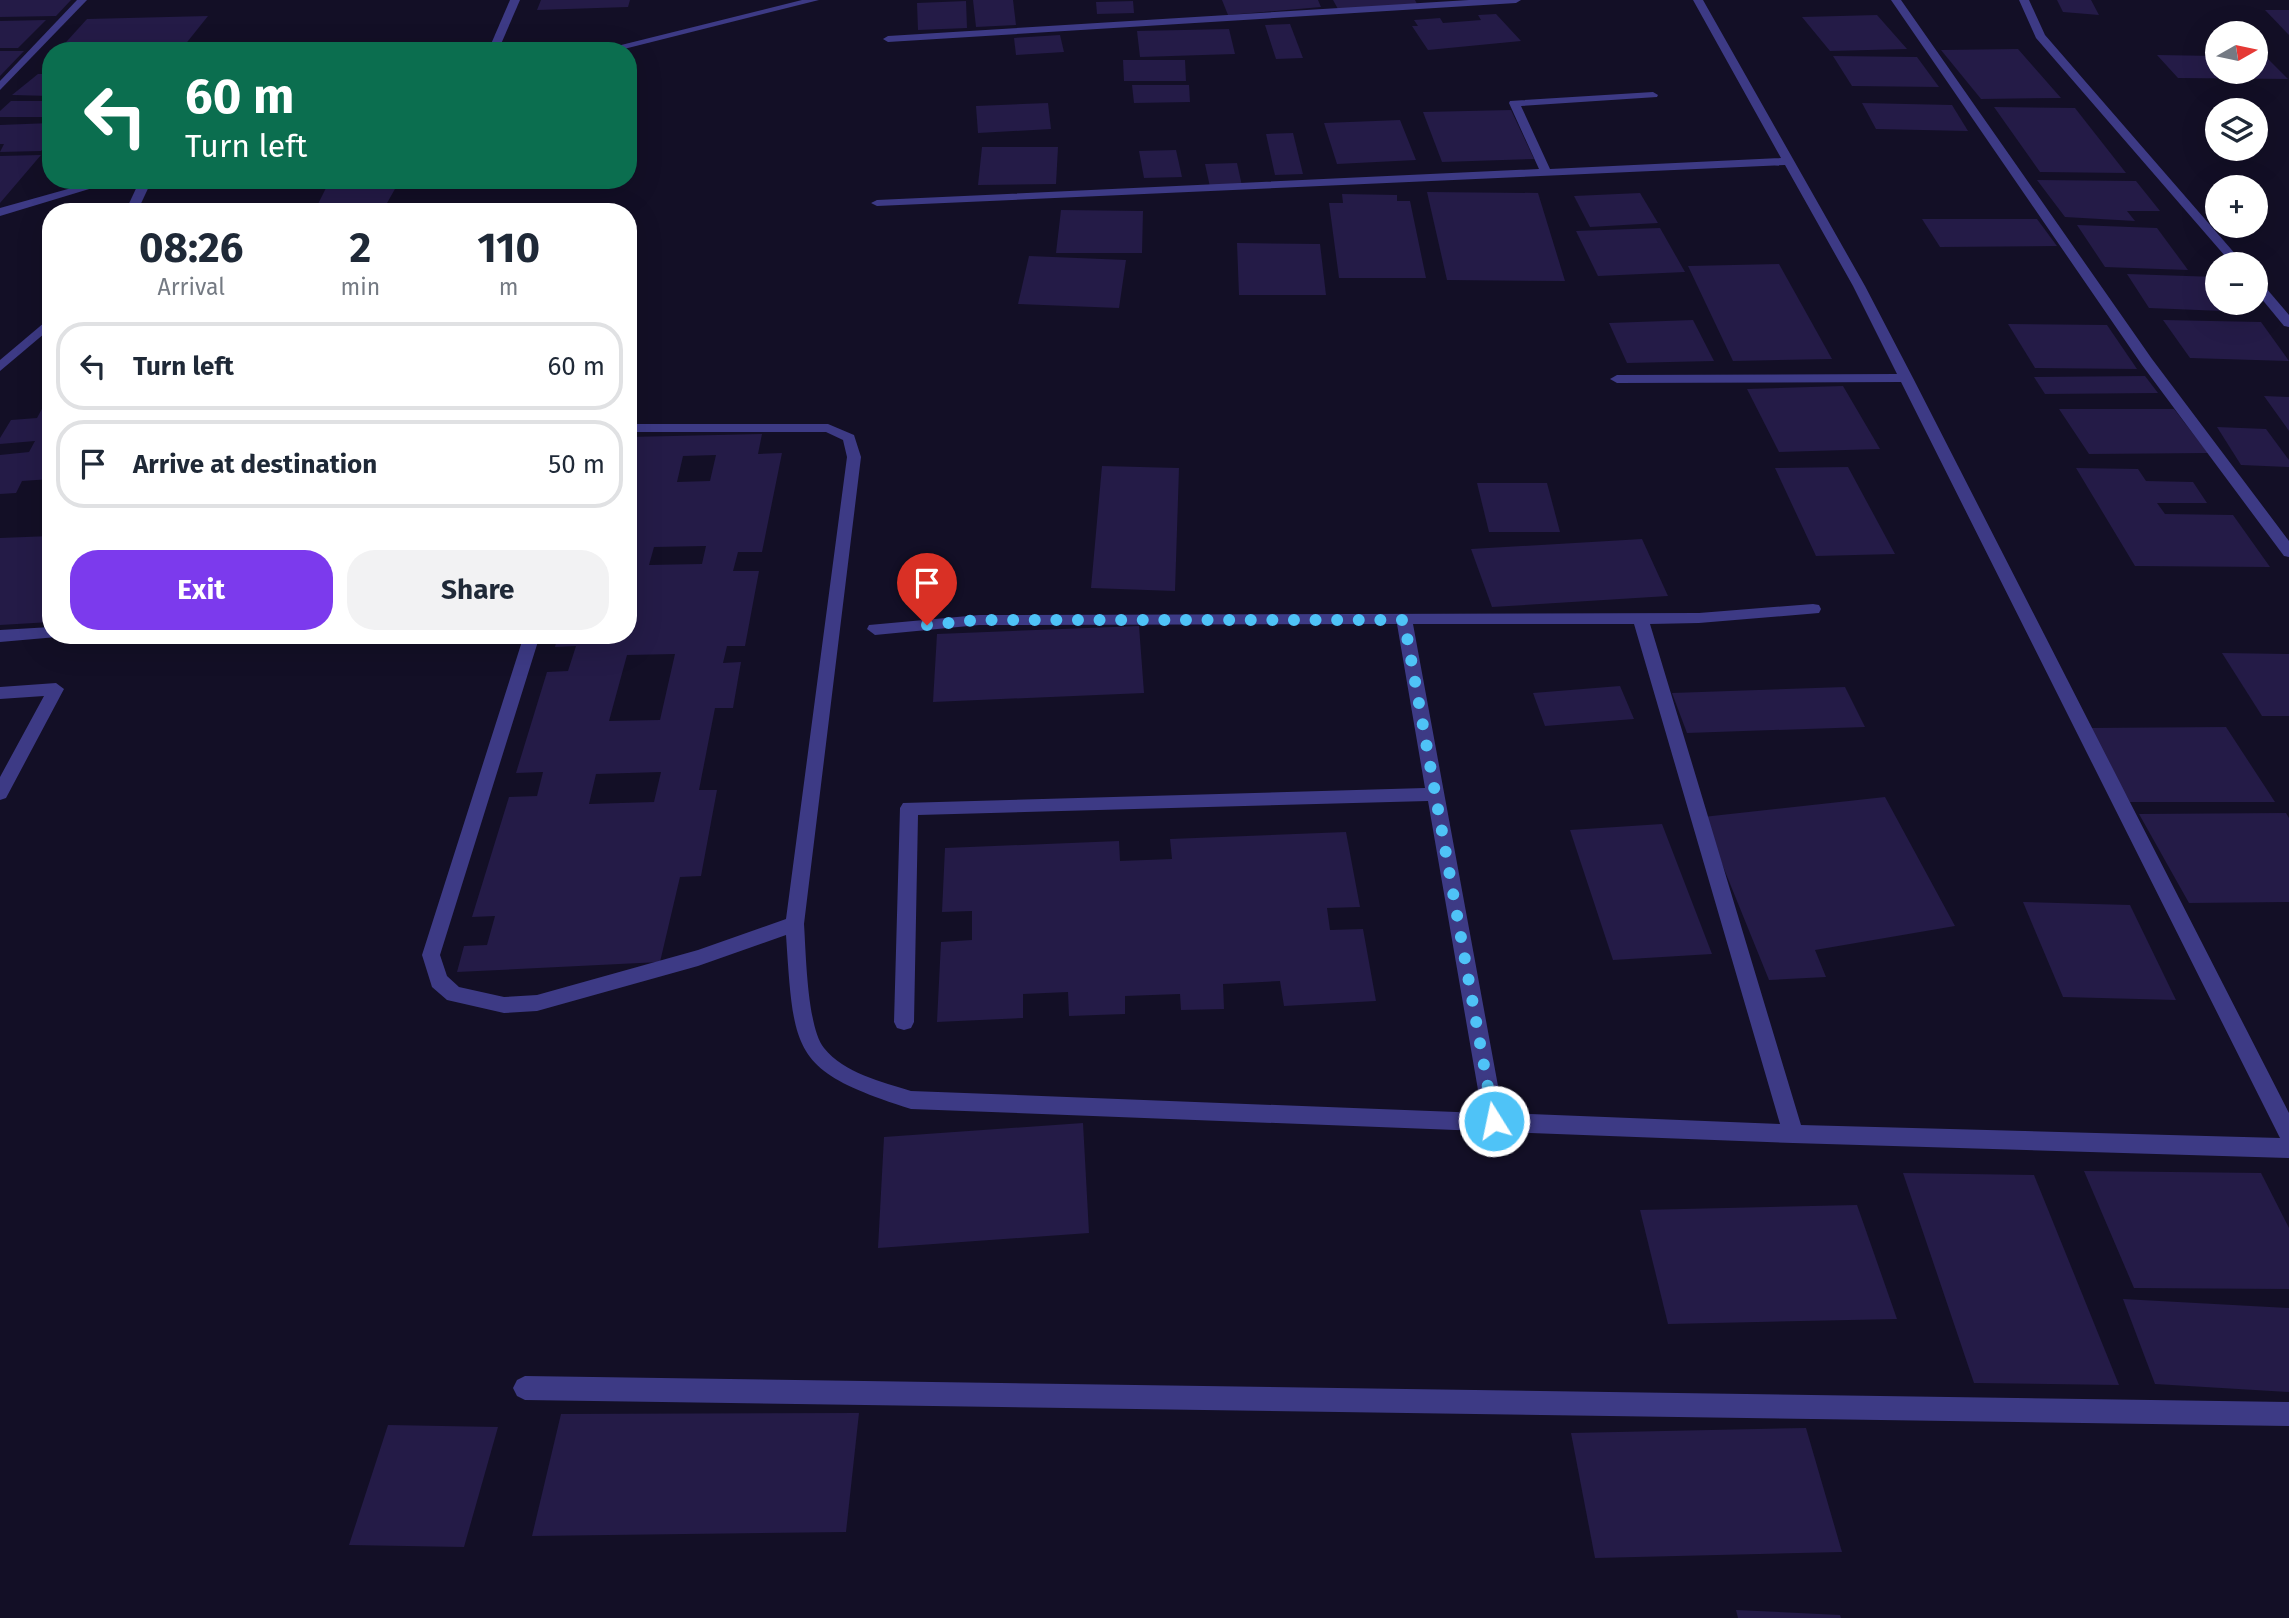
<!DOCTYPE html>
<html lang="en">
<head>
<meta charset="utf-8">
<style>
  :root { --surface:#fff; --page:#f2f2f3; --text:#1f2937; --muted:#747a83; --line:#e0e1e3; --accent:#7c3aed }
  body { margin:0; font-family:"Fira Sans",sans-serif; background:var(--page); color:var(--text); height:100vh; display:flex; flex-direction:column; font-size:26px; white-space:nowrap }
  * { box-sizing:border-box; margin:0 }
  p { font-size:23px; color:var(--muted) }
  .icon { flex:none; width:38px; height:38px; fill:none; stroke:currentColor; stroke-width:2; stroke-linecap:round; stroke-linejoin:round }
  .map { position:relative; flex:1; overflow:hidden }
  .details { position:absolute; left:42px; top:203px; width:595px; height:441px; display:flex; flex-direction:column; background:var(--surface); border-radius:28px; box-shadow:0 7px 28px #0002 }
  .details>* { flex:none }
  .hud { position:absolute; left:42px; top:42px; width:595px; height:147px; border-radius:28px; box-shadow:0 7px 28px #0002; background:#0b6e4f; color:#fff; overflow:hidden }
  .needle { width:46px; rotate:81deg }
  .tools { position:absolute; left:2205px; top:21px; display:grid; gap:14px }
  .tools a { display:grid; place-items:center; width:63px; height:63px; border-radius:50%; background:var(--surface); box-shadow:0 7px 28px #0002; font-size:35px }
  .pin { position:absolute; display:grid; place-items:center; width:60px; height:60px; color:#fff; margin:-72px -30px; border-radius:50% 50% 50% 0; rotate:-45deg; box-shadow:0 0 7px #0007 }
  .pin .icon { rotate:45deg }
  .me { position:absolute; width:77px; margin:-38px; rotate:350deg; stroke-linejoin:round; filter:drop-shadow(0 0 5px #0008) }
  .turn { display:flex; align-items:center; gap:24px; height:147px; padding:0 28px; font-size:32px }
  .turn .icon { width:91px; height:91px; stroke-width:2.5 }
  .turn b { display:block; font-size:49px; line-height:60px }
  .eta { display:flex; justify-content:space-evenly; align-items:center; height:119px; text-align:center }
  .eta b { font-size:42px; font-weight:700; line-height:49px }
  .action { display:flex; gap:14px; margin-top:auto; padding:14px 28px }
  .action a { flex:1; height:80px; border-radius:28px; background:var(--accent); color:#fff; font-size:28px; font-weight:700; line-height:80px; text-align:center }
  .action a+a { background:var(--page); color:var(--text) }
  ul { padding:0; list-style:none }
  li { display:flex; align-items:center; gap:21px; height:88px; margin:0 14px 10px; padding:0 14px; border:4px solid var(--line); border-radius:28px }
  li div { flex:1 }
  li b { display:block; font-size:26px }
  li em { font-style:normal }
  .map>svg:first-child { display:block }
  .building { fill:#241b47; fill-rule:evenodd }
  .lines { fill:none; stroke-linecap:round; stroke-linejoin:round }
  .minor { fill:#3d3a85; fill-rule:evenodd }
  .route { stroke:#4fc3f7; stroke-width:12; stroke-dasharray:0 21.6 }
</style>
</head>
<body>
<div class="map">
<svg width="2289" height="1618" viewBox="0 0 2289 1618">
  <rect width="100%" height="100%" fill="#130f26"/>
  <g class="building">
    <path d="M0 0H71L56 16 0 17Z"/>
    <path d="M541 0H630L628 7 537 10Z"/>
    <path d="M973 0H1013L1016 25 976 27Z"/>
    <path d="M1222 0H1318L1321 7 1228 15Z"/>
    <path d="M1333 0H1415L1417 4 1338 9Z"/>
    <path d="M2057 0H2091L2099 15 2063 12Z"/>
    <path d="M966 1 967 28 918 30 917 3Z"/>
    <path d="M1133 1 1134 13 1097 14 1096 2Z"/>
    <path d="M2265 10H2289V35Z"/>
    <path d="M1496 14 1521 41 1428 50 1412 26H1418L1414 20 1440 18 1443 23 1481 20 1478 15Z"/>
    <path d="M1877 15 1907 49 1830 51 1802 17Z"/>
    <path d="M208 16 180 51H58L87 19Z"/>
    <path d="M46 20 18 48H0V21Z"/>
    <path d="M1290 24 1303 58 1276 59 1265 25Z"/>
    <path d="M1229 29 1235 54 1140 57 1137 31Z"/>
    <path d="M1060 35 1064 52 1016 55 1014 38Z"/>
    <path d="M2018 49 2061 98 1981 99 1941 50Z"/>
    <path d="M0 51H24L0 76Z"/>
    <path d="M2157 55 2217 56V72H2256V57H2266L2288 79 2178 78Z"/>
    <path d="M1833 56 1917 57 1939 87 1852 86Z"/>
    <path d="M1123 60H1185L1186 81H1124Z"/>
    <path d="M38 74H51V96L12 95Z"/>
    <path d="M1132 85H1189L1190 102 1134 103Z"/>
    <path d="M11 101H51V117H0V111Z"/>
    <path d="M1048 103 1051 129 978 133 976 106Z"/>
    <path d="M1862 103 1952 105 1968 131 1876 129Z"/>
    <path d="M1994 107 2075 108 2126 173 2040 172Z"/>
    <path d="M1511 110 1534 159 1442 162 1423 112Z"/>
    <path d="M1400 120 1416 160 1337 164 1324 123Z"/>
    <path d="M51 123V140L41 151 0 152 4 144H0V125Z"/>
    <path d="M1293 133 1303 174 1275 175 1266 134Z"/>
    <path d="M982 147H1058L1056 184 978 185Z"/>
    <path d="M1176 150 1182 177 1144 178 1139 151Z"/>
    <path d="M41 155 0 203V156Z"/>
    <path d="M1237 163 1242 186 1210 187 1205 164Z"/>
    <path d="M330 180H400L382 212H314Z"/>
    <path d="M2037 180 2136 181 2160 211H2127L2135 221 2065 217Z"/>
    <path d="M1427 192 1538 193 1565 281 1447 280Z"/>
    <path d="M1640 193 1658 223 1590 227 1574 196Z"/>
    <path d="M1342 194 1397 195V201H1410L1426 278H1339L1329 203H1343Z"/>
    <path d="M1061 210 1143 211 1142 253H1056Z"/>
    <path d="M1922 219H2037L2057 246 1940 247Z"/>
    <path d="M2077 225 2157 228 2188 270 2105 267Z"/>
    <path d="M1660 228 1685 272 1598 276 1576 231Z"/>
    <path d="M1237 243 1320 244 1326 295H1239Z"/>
    <path d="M1029 256 1126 260 1119 308 1018 304Z"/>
    <path d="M1779 264 1832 359 1733 361 1688 266Z"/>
    <path d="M2127 274 2217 277V303H2240L2247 312 2149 308Z"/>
    <path d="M1693 320 1714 361 1627 363 1609 323Z"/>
    <path d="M2163 320 2261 322 2289 361 2190 358Z"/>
    <path d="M2008 324 2107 325 2137 369 2035 368Z"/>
    <path d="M2145 376 2158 393 2045 394 2034 377Z"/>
    <path d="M1843 386 1880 449 1779 452 1747 389Z"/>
    <path d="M2264 396 2289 397V431Z"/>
    <path d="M44 405H51V479L22 481 16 493 0 494V455L29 452 35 441 0 444V438L11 420 37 418Z"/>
    <path d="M2059 409H2174L2208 453 2089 454Z"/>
    <path d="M2217 427 2266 429 2289 460V467L2241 465Z"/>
    <path d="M762 434 758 454 782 453 762 552H738L733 571H759L745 646H727L723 663 741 662 733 708H715L699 790H717L701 876 680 877 660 962 457 972 464 946 487 945 495 916 472 917 509 797 537 796 543 772 516 773 547 672 568 671 576 646 555 647 558 635H628V437ZM716 455 710 481 677 482 683 456ZM706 546 702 564 649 565 654 547ZM675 654 660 720 609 721 627 655ZM661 772 654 802 589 804 596 774Z"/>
    <path d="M1102 466 1179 468 1175 591 1091 588Z"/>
    <path d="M1848 467 1895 554 1816 556 1775 468Z"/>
    <path d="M2076 468 2138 469 2146 481 2193 482 2207 503H2157L2165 514 2233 515 2270 567 2135 566Z"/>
    <path d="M1477 483H1547L1560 532H1489Z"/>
    <path d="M51 536V622L0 625V538Z"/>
    <path d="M1642 539 1668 596 1492 607 1471 549Z"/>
    <path d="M1139 626 1144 693 933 702 937 634Z"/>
    <path d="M2222 653 2289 654V716H2262Z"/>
    <path d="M1620 686 1634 719 1545 726 1533 693Z"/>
    <path d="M1845 687 1865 727 1687 733 1672 693Z"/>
    <path d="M2226 727 2275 802H2130L2088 728Z"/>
    <path d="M1885 797 1955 926 1815 950 1826 977 1769 980 1703 817Z"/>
    <path d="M2286 813 2289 818V902L2189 903 2139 814Z"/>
    <path d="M1662 824 1712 954 1613 960 1570 830Z"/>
    <path d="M1346 832 1360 907 1327 908 1330 930 1363 929 1376 1001 1284 1006 1280 981 1223 984 1224 1009 1181 1010 1180 994 1125 996V1014L1069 1016 1068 992 1023 994V1018L937 1022 941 942 972 940V911L942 912 945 848 1119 841 1120 861 1172 859 1170 839Z"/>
    <path d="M2023 902 2130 905 2176 1000 2063 997Z"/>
    <path d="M1083 1123 1089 1233 878 1248 884 1137Z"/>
    <path d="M2084 1171 2261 1173 2289 1228V1289L2134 1288Z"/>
    <path d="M1903 1173 2034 1175 2119 1385 1974 1383Z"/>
    <path d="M1857 1205 1897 1319 1668 1324 1640 1210Z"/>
    <path d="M2123 1299 2289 1308V1392L2155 1384Z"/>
    <path d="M859 1413 846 1532 532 1536 561 1414Z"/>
    <path d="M388 1425 498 1427 464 1547 349 1545Z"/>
    <path d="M1806 1428 1842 1552 1595 1558 1571 1433Z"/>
    <path d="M1736 1610 1840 1615 1841 1618H1738Z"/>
  </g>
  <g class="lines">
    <g class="minor">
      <path d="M77 0H87L0 90V81Z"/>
      <path d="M510 0H520L498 51H488Z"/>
      <path d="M802 0H819L616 51H597Z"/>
      <path d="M1469 0H1521L1516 3 888 42 883 39 888 36Z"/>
      <path d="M1693 0H1703L1865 286 1913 378 2289 1113V1158L1793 1143 911 1109C792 1071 794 1054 786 935L698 966 537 1011 504 1013 447 1000 432 987 422 955 524 635H540L440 955 447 976 459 987 504 997 537 995 698 950 786 919 847 457 843 440 826 432H628V424H828L854 435 861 457 804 924C806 952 807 1027 824 1048 844 1073 882 1082 911 1091L1482 1113 1428 801 918 815 914 1022 911 1028 904 1030 897 1028 894 1022 900 808 903 803 1425 788 1397 624 979 625 875 635 867 629 869 625 979 615 1699 613 1813 604 1819 605 1821 609 1819 613 1699 623 1650 624 1801 1125 2280 1138 1901 382 1617 383 1610 379 1617 375 1897 374 1853 286 1785 165 877 206 871 203 877 200 1539 169 1509 103 1510 101 1653 92 1658 95 1657 97 1521 106 1550 169 1781 158ZM1413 624H1634L1780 1124 1503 1113Z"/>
      <path d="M1891 0H1901L2152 359 2289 541V557L2284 556 2142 365Z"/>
      <path d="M2019 0H2029L2045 35 2244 264H2232L2036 38Z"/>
      <path d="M100 180H119L0 216V208Z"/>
      <path d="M140 180H152L137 212H125Z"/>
      <path d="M2256 280 2260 281 2289 315V327L2284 326 2256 292Z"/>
      <path d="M51 317V328L0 371V360Z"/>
      <path d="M51 627V635L57 637 0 642V630Z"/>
      <path d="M56 683 64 689 6 798 0 800V777L44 696 0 699V687Z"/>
      <path d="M525 1376 2289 1402V1426L525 1400 517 1396 513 1388 517 1380Z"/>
    </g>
  </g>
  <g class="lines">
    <path class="route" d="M927 625 979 620H1404L1494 1121"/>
  </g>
</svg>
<div class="tools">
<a><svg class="needle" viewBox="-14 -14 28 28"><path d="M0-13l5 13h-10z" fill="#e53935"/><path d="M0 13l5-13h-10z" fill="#747a83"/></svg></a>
<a><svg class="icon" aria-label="layers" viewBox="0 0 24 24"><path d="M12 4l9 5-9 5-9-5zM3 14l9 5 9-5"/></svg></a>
<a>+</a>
<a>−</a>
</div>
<div class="pin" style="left:927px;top:625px;background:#d93025"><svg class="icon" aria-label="arrive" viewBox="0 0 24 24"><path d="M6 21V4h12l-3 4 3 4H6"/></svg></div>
<svg class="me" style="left:1494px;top:1121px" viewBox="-20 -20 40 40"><circle r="17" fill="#4fc3f7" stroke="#fff" stroke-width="3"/><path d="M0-11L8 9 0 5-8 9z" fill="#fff"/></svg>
<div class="hud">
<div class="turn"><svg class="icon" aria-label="left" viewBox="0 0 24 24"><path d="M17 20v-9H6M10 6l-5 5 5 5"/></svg><div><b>60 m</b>Turn left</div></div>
</div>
<section class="details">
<div class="eta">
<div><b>08:26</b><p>Arrival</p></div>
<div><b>2</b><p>min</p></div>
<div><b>110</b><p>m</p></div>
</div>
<ul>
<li><svg class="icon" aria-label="left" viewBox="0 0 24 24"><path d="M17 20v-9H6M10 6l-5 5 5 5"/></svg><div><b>Turn left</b></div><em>60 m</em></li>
<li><svg class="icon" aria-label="arrive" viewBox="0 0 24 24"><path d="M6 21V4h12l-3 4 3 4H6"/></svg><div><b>Arrive at destination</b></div><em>50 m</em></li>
</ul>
<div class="action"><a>Exit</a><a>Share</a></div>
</section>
</div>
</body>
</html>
